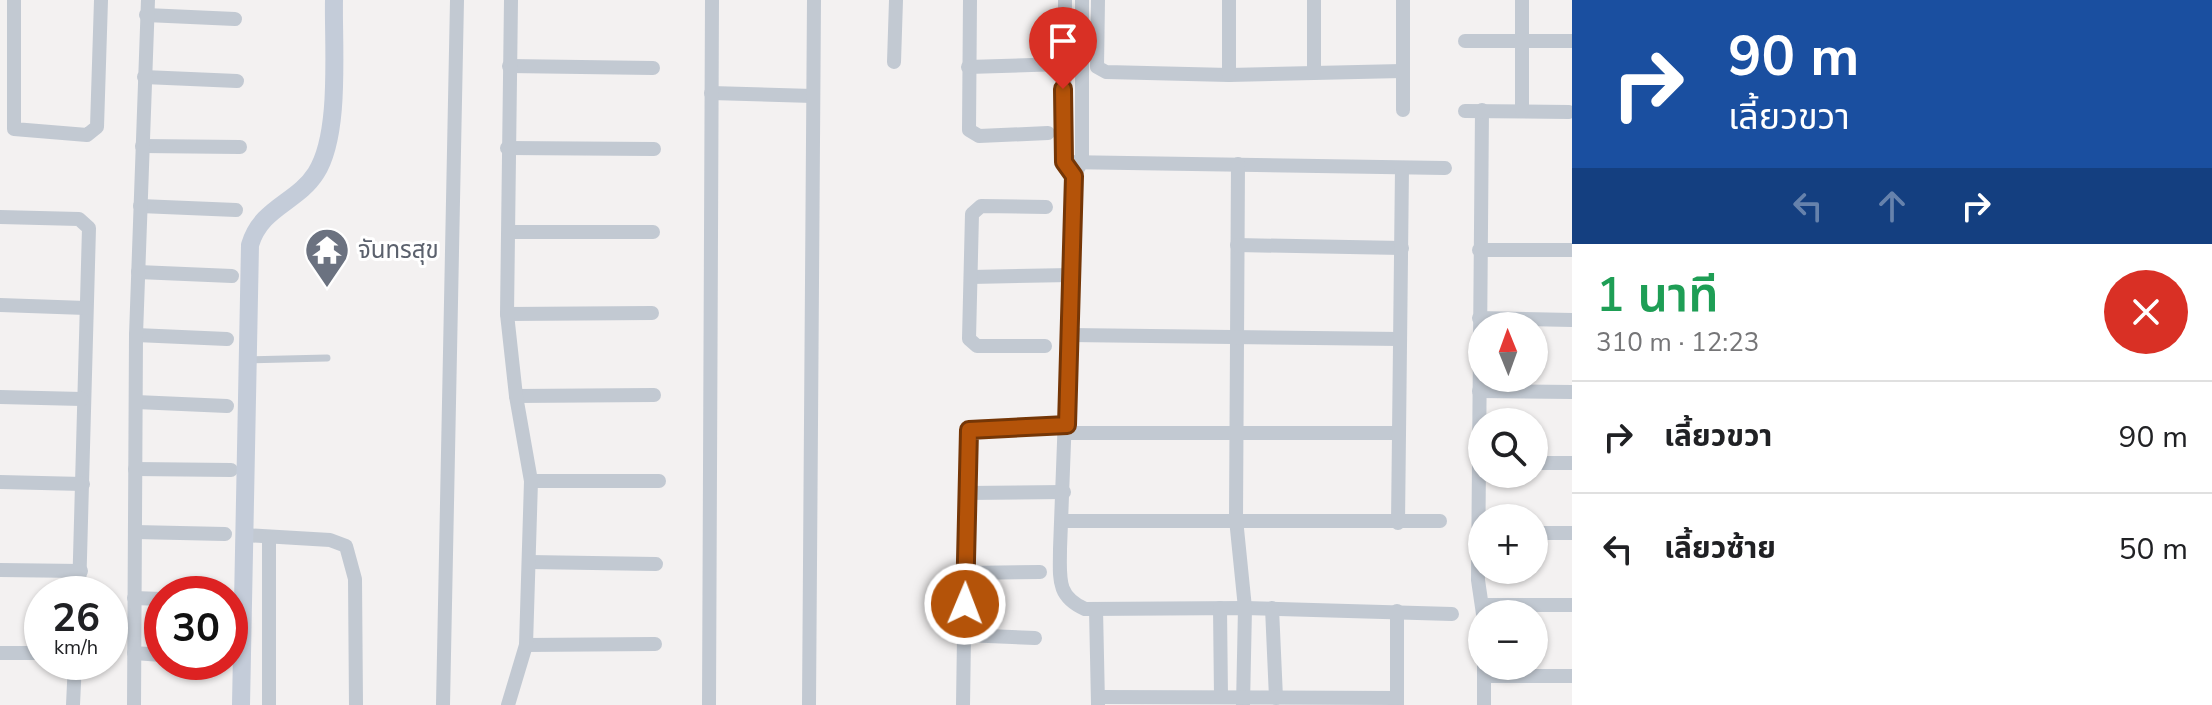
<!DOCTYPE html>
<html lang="th">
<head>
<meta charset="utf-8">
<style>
  :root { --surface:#fff; --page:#f6f6f6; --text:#202124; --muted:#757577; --line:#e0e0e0 }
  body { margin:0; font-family:"Nunito Sans","Noto Sans Thai",sans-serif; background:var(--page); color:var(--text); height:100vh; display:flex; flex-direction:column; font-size:30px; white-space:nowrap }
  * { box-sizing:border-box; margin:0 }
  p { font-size:26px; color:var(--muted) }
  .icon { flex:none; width:44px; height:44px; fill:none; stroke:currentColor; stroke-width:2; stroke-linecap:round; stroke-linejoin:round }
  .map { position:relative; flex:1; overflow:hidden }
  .sheet { display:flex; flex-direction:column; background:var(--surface); width:640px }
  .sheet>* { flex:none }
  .banner { background:#1a4fa0; color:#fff; overflow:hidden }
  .needle { width:52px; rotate:359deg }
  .controls { position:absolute; left:1468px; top:312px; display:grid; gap:16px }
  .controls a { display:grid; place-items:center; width:80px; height:80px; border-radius:50%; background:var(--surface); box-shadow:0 2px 6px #0004; font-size:40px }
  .speed { position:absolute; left:24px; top:576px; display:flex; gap:16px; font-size:40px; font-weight:700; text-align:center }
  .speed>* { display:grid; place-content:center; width:104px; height:104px; border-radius:50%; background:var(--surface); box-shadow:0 2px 6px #0004; line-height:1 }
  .speed small { font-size:20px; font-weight:400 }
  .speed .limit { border:12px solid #d22; background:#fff; color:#111 }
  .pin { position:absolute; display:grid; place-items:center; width:68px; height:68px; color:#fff; margin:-82px -34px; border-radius:50% 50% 50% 0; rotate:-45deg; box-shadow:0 0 8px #0007 }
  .pin .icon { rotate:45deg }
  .me { position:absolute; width:88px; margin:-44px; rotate:1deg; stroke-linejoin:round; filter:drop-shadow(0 0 6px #0008) }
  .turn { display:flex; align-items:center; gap:28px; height:168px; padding:0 24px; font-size:36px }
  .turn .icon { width:104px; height:104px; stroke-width:2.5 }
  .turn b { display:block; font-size:56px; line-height:68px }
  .lanes { display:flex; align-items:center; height:76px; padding:0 24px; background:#0003; justify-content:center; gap:40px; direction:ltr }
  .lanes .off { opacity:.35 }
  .round { display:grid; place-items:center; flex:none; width:84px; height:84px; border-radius:42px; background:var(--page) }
  .overview { display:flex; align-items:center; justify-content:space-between; height:136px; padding:0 24px }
  h1 { font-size:48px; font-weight:600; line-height:60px; color:#1e9e55 }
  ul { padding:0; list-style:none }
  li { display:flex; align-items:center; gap:24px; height:112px; padding:0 24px; border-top:2px solid var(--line) }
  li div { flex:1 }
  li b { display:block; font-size:30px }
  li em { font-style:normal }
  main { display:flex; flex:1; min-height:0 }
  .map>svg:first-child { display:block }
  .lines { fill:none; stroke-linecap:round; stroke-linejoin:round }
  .lane { stroke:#c2c9d2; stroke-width:7 }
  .street { stroke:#c2c9d2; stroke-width:14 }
  .secondary { stroke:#c4ccd9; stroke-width:18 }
  .route-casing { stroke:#753606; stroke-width:20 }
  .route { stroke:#b45309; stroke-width:14 }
  .labels { text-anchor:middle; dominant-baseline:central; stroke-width:6; stroke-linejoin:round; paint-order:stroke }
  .worship-label { font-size:24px; fill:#5b616d; stroke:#fff; text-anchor:start }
</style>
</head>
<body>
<main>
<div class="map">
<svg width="1572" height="705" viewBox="0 0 1572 705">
  <rect width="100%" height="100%" fill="#f3f1f1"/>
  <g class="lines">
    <path class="lane" d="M248 360 327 358"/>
    <g class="street">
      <path d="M14 0V129L87 135 97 127 101 0"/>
      <path d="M970 0 969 130 979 136 1048 133"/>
      <path d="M1065 0 1064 162 1069 170"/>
      <path d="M1082 0V161L1074 176 1060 549C1060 578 1056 596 1085 609L1245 608 1452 614"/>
      <path d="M1098 0 1097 67 1106 72 1229 75 1402 71"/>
      <path d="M146 15 235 19"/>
      <path d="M1465 41H1572"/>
      <path d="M894 62 896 0"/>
      <path d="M509 66 653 68"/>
      <path d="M968 67 1063 64"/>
      <path d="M1314 73V0"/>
      <path d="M1229 75V0"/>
      <path d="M144 77 237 81"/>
      <path d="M711 93 813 96"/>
      <path d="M1403 110V0"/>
      <path d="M1482 110 1478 580 1483 614"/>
      <path d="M1465 111 1569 112"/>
      <path d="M1522 111V0"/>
      <path d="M142 146 240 147"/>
      <path d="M507 148 654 149"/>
      <path d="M1064 162 1445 168"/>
      <path d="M1238 164 1236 519 1245 608 1243 705"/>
      <path d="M140 206 236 210"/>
      <path d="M0 217 79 219 89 228 79 594"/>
      <path d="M510 232H653"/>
      <path d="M1237 245 1402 248"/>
      <path d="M1479 250H1572"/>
      <path d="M138 272 232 276"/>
      <path d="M971 277 1071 275"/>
      <path d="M0 305 86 308"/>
      <path d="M507 314 652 313"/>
      <path d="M1479 318 1572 320"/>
      <path d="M136 335 227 339"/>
      <path d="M1070 335 1400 339"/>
      <path d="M1045 346H977L969 339 972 214 981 206 1046 207"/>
      <path d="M1479 391 1572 392"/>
      <path d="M516 396 654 395"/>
      <path d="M0 397 82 399"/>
      <path d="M136 402 227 406"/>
      <path d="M1067 433H1399"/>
      <path d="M1534 463H1572"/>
      <path d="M135 469 231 470"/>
      <path d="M531 481H659"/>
      <path d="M0 482 83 484"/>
      <path d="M967 493 1064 492"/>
      <path d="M1062 521H1440"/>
      <path d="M1398 523 1402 168"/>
      <path d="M135 532 225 534"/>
      <path d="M1534 533H1572"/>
      <path d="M244 535 330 540 346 546 355 579 356 705"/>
      <path d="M269 538V705"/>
      <path d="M529 562 656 564"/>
      <path d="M0 570 81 571"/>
      <path d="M965 573 1040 572"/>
      <path d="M134 598 162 599"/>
      <path d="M1482 605H1572"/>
      <path d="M1220 608 1221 697"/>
      <path d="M1272 608 1276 698"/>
      <path d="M1096 609 1098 704"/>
      <path d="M1397 611V705"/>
      <path d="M964 635 1035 638"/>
      <path d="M526 645 655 644"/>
      <path d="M0 653H42"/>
      <path d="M134 653 162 655"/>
      <path d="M1484 676H1572"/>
      <path d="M1098 697 1397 698"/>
      <path d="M73 705 75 662"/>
      <path d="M134 705 136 335 148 0"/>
      <path d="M443 705 457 0"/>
      <path d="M508 705 526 645 531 481 516 396 507 314 511 0"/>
      <path d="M709 705 712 0"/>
      <path d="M809 705 814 0"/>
      <path d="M963 705 967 435 973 427 1067 425"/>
      <path d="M1484 705V666"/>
    </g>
    <path class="secondary" d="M241 705 250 245C261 207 297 203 316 173 341 134 333 47 334 0"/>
  </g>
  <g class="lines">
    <g class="route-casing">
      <path id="route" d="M965 604 969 430 1067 425 1074 176 1064 162 1063 89"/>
    </g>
    <use href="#route" class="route"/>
  </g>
  <defs>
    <g id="temple-pin" transform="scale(2.3)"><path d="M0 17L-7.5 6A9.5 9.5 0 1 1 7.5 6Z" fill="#6b7280" stroke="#fff"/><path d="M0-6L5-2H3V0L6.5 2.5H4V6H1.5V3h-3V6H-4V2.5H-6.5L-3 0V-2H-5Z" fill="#fff"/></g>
  </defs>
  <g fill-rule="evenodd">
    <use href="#temple-pin" x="327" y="250"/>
  </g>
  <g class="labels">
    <g class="worship-label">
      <text x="358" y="250">จันทรสุข</text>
    </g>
  </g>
</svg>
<div class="controls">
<a><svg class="needle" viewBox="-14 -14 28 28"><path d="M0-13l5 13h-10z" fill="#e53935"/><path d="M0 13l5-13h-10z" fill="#757577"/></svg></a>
<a><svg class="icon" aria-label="search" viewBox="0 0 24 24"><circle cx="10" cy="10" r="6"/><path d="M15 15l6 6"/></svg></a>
<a>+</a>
<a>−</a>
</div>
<div class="speed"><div>26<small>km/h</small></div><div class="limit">30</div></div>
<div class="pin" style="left:1063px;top:89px;background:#d93025"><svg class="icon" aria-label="arrive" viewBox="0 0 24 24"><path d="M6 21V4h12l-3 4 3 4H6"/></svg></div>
<svg class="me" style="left:965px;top:604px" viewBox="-20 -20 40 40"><circle r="17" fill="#b45309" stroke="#fff" stroke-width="3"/><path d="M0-11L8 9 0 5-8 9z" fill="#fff"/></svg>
</div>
<section class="sheet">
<div class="banner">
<div class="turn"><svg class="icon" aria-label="right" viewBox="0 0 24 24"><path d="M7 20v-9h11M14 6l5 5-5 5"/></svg><div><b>90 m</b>เลี้ยวขวา</div></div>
<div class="lanes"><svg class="icon off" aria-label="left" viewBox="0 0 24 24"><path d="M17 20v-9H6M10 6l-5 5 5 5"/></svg><svg class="icon off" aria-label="ahead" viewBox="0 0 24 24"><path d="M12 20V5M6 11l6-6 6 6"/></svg><svg class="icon" aria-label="right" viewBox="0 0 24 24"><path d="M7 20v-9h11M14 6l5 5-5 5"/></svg></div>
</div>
<div class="overview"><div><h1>1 นาที</h1><p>310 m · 12:23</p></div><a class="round" style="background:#d93025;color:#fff"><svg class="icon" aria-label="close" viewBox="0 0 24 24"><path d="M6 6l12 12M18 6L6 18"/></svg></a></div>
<ul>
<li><svg class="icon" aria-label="right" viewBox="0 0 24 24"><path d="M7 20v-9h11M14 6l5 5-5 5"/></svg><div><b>เลี้ยวขวา</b></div><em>90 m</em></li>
<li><svg class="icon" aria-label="left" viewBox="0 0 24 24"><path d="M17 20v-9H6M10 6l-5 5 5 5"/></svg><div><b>เลี้ยวซ้าย</b></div><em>50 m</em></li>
</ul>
</section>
</main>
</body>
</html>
